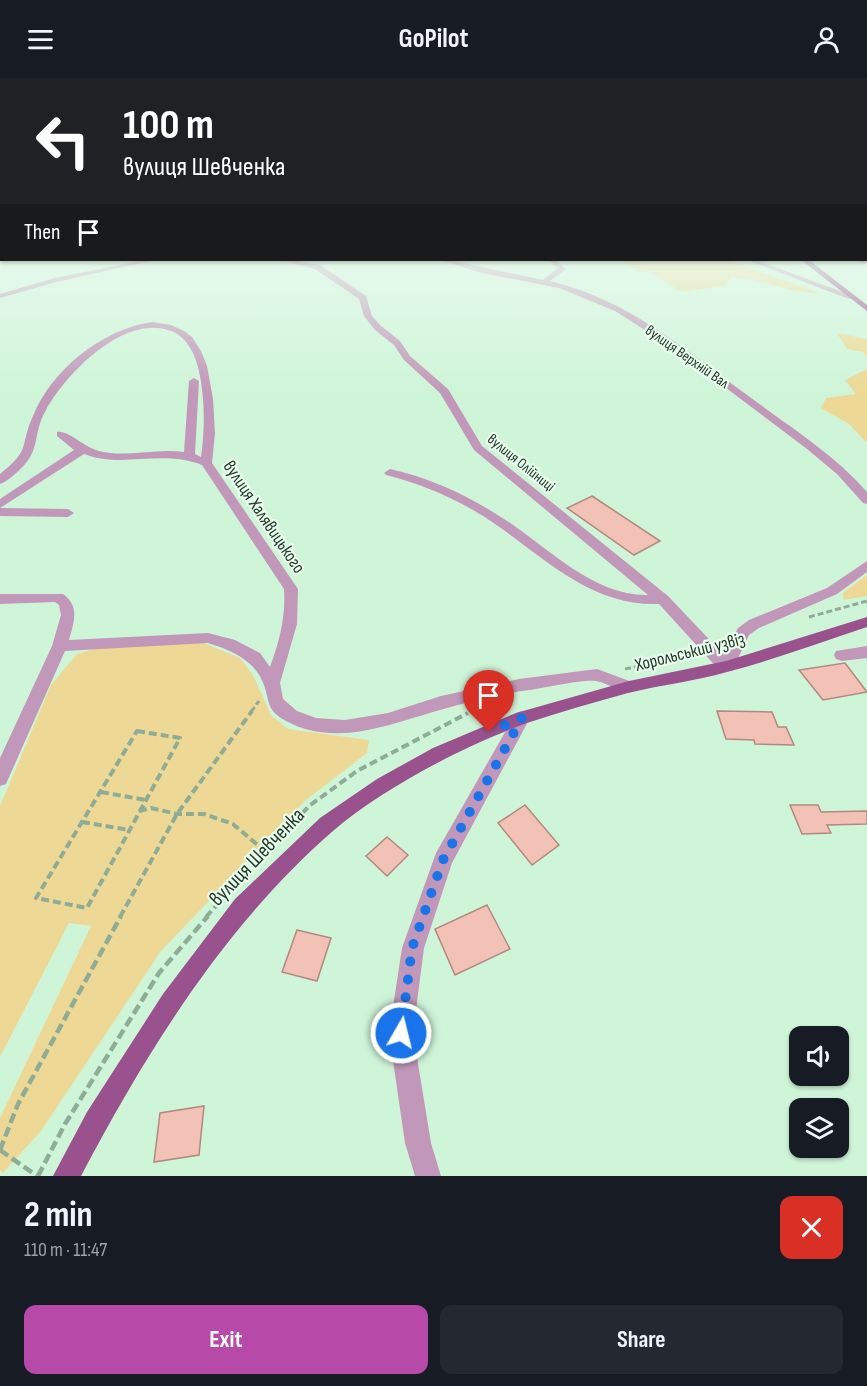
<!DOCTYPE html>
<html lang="en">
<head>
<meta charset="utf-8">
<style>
  :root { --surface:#171b24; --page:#242831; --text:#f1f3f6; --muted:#9ea1a6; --accent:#b749a8 }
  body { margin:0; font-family:"Sofia Sans Condensed",sans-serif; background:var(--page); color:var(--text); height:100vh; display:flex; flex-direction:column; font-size:22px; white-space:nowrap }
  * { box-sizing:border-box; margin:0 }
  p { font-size:20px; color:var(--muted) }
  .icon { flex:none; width:33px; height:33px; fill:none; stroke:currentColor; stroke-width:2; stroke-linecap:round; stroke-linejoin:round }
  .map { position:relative; height:1098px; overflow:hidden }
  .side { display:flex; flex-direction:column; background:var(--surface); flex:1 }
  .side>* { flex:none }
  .top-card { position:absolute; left:0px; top:0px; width:867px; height:183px; box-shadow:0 2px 4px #0004; background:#202124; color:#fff; overflow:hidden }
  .fabs { position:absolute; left:789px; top:948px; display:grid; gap:12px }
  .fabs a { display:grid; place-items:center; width:60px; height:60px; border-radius:12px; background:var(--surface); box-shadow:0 2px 4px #0004; font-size:30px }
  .pin { position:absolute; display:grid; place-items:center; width:51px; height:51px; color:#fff; margin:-62px -26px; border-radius:50% 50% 50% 0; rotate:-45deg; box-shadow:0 0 6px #0007 }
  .pin .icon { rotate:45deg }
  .me { position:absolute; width:66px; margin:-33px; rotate:8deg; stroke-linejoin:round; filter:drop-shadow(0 0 4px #0008) }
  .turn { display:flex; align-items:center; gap:21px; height:126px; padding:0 24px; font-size:27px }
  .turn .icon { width:78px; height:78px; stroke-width:2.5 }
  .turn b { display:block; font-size:42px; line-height:51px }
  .then { display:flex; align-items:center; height:57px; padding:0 24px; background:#0003; gap:12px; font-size:22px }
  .round { display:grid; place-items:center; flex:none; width:63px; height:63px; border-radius:12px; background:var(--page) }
  .summary { display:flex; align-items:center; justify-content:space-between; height:102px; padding:0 24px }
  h1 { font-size:36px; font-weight:700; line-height:45px }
  .primary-button { display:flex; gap:12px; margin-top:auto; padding:12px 24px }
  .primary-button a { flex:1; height:69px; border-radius:12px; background:var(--accent); color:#fff; font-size:24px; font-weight:700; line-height:69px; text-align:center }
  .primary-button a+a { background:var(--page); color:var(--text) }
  header { display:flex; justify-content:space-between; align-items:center; height:78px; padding:0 24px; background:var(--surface); font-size:27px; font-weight:700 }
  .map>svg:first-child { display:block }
  .green { fill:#edd995 }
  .building { fill:#f3c2b7; stroke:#b3897f; stroke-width:1.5 }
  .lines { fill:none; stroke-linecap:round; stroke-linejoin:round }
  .path-far2 { stroke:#8fac97; stroke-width:3; stroke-dasharray:6 3; stroke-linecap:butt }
  .path-far1 { stroke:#8fac97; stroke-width:4; stroke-dasharray:8 4; stroke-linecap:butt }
  .path { stroke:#8fac97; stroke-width:4.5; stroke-dasharray:10 4.5; stroke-linecap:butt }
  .minor { fill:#c198b9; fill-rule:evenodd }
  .major { fill:#99528e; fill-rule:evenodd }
  .route { stroke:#1a73e8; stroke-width:10; stroke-dasharray:0 18 }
  .labels { text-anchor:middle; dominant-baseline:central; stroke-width:4.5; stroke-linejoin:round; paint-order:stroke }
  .far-street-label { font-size:15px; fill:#29372d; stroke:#e7feed }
  .street-label { font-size:18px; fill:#29372d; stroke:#e7feed }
  .near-street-label { font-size:21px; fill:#29372d; stroke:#e7feed }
</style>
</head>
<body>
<header><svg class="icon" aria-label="menu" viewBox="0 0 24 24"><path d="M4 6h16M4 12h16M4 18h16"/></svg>GoPilot<svg class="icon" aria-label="person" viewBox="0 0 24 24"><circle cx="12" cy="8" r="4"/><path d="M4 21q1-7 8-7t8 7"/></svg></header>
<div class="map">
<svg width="867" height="1098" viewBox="0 0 867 1098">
  <rect width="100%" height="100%" fill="#cff5d9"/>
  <g class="green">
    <path d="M622 182H726L823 216C788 215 766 202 732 199L724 208 681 214 652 195 636 193Z"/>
    <path d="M837 255 867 261V279L863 274 847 271Z"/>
    <path d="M867 291V363H865L849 346 821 330 826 320 856 316 845 302Z"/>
    <path d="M867 497V518L844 522 843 515Z"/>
    <path d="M201 564 240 580 253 597 271 637 288 651 369 662 367 675 306 722 161 873 41 1053 3 1095 0 1092V1040L91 848 69 845 0 979V728L51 607 77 576 98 570Z"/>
  </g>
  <g class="building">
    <path d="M592 418 660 463 634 477 567 430Z"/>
    <path d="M845 585 867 614 823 622 799 592Z"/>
    <path d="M717 633 772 634 778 649H786L794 667 755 666 754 662 726 661Z"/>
    <path d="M525 727 559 767 532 787 498 745Z"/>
    <path d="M790 727H818L821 734 867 733V746L827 747 831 755 802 756Z"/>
    <path d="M387 759 408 777 387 798 366 778Z"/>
    <path d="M487 827 510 871 455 897 435 851Z"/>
    <path d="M297 852 331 860 317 903 282 894Z"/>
    <path d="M204 1028 199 1077 154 1084 160 1035Z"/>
  </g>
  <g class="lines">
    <g class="path-far2">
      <path d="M809 539 867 523"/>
      <path d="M625 591 695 577"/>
      <path d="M251 634 259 623"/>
    </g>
    <g class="path-far1">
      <path d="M137 653 180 660 87 830 36 820Z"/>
      <path d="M101 714 146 722"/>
      <path d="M139 733 151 730 177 736H204L233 746 267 775"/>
      <path d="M82 744 129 752"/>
      <path d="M245 797 309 728 357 693 468 635"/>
      <path d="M120 839 177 736 252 633"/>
      <path d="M206 839 224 819"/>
    </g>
    <g class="path">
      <path d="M0 1072 18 1026 121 838"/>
      <path d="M0 1072 37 1098"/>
      <path d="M38 1098 65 1046 159 895 208 838"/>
    </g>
    <g class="minor">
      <path d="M143 182H155L56 204 0 220V216L55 200Z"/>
      <path d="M280 182H292L320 187 366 218 372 238 381 248 400 263 410 278 448 311 482 368 668 518 724 577 738 550 749 542 827 510 867 483V494L837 516 759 550 749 557 732 593H720L659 526C593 528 549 484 498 448 464 424 426 407 386 397L384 395 390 391C431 400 469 418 504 441 548 469 592 518 648 517L474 372 440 315 404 282 394 267 375 252 364 238 359 221 315 191Z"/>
      <path d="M440 182H450L543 202 558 190 548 182H556L566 191 550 203C630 222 689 275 754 322 793 351 835 377 867 414V426L863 425 837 396 807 371 673 270 615 233 559 210 482 195Z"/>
      <path d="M747 182H756L856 219 849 221Z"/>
      <path d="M856 182H867V186Z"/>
      <path d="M152 244 171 247 184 253 192 259 201 273 207 288 213 321 215 355 212 385 298 511 297 546 280 605 283 621 297 633 316 640 345 642 388 635 441 618 519 601 597 591 635 605 637 609 635 613C621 618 610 605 596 603 581 601 546 610 529 612 499 616 468 624 440 632 390 646 336 670 286 643 266 632 270 624 264 607 255 582 231 572 208 565L65 573 6 706 0 708V680L52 568 61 537 59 527 55 524 0 526V516H63C80 528 74 544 69 562L208 555 235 562 260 575 270 589C279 564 286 539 284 511L202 387C160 371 123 391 84 376L0 430V421L74 372 57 358V354C68 352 85 370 99 373 126 380 156 370 184 374L189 303 194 300 199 303 195 376 201 379C205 350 205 321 199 293 195 275 186 257 168 252 122 238 66 296 46 332 31 358 43 373 15 396 10 400 6 404 0 406V396C32 371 19 369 33 338 52 291 103 251 152 244Z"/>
      <path d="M0 430 68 431 74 435 68 439 0 438Z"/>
      <path d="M867 568V580L842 583 836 581 834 577 836 573Z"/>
      <path d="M522 633 528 635 530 640 452 785 424 870 413 955 431 1065 441 1098H415L405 1065 389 955 402 870 436 775 516 635Z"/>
    </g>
    <g class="major">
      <path d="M801 182H809L867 227V233Z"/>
      <path d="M867 539V549C821 564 774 582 727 594 695 603 661 607 628 615 595 624 560 634 527 645 464 668 383 710 333 753 225 847 147 973 81 1098H53L87 1034 163 916 235 821 320 740 377 701 433 670 516 635 629 603 726 583Z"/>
    </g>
  </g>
  <linearGradient id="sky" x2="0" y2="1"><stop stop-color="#6ec2eb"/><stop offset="0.51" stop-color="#e9faee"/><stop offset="1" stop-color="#e9faee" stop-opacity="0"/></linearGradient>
  <rect width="867" height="313" fill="url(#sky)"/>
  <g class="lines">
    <path class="route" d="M401 955 412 870 443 782 522 640 489 654"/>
  </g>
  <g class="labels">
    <g class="far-street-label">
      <text transform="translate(687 279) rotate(35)">вулиця Верхній Вал</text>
      <text transform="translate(521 385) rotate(39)">вулиця Олійниці</text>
    </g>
    <g class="street-label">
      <text transform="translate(264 439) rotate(56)">вулиця Халявицького</text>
      <text transform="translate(690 574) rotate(-14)">Хорольський узвіз</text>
    </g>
    <g class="near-street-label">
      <text transform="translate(257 779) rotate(-46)">вулиця Шевченка</text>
    </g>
  </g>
</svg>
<div class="fabs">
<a><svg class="icon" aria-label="sound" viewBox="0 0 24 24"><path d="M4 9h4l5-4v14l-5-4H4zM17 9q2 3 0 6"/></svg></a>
<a><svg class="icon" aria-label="layers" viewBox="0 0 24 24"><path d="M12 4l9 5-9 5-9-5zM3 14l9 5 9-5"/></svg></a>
</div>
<div class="pin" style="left:489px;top:654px;background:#d93025"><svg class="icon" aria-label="arrive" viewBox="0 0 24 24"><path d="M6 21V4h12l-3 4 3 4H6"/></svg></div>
<svg class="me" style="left:401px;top:955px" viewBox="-20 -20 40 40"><circle r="17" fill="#1a73e8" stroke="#fff" stroke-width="3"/><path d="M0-11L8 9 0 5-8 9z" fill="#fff"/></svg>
<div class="top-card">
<div class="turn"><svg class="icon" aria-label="left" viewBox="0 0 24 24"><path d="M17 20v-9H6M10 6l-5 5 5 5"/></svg><div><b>100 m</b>вулиця Шевченка</div></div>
<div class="then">Then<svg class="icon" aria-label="arrive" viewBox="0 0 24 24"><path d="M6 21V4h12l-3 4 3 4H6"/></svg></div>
</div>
</div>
<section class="side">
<div class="summary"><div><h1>2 min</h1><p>110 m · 11:47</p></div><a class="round" style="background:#d93025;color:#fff"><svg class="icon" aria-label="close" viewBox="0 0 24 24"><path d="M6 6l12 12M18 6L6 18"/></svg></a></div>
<div class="primary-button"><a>Exit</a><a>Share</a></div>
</section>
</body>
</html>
